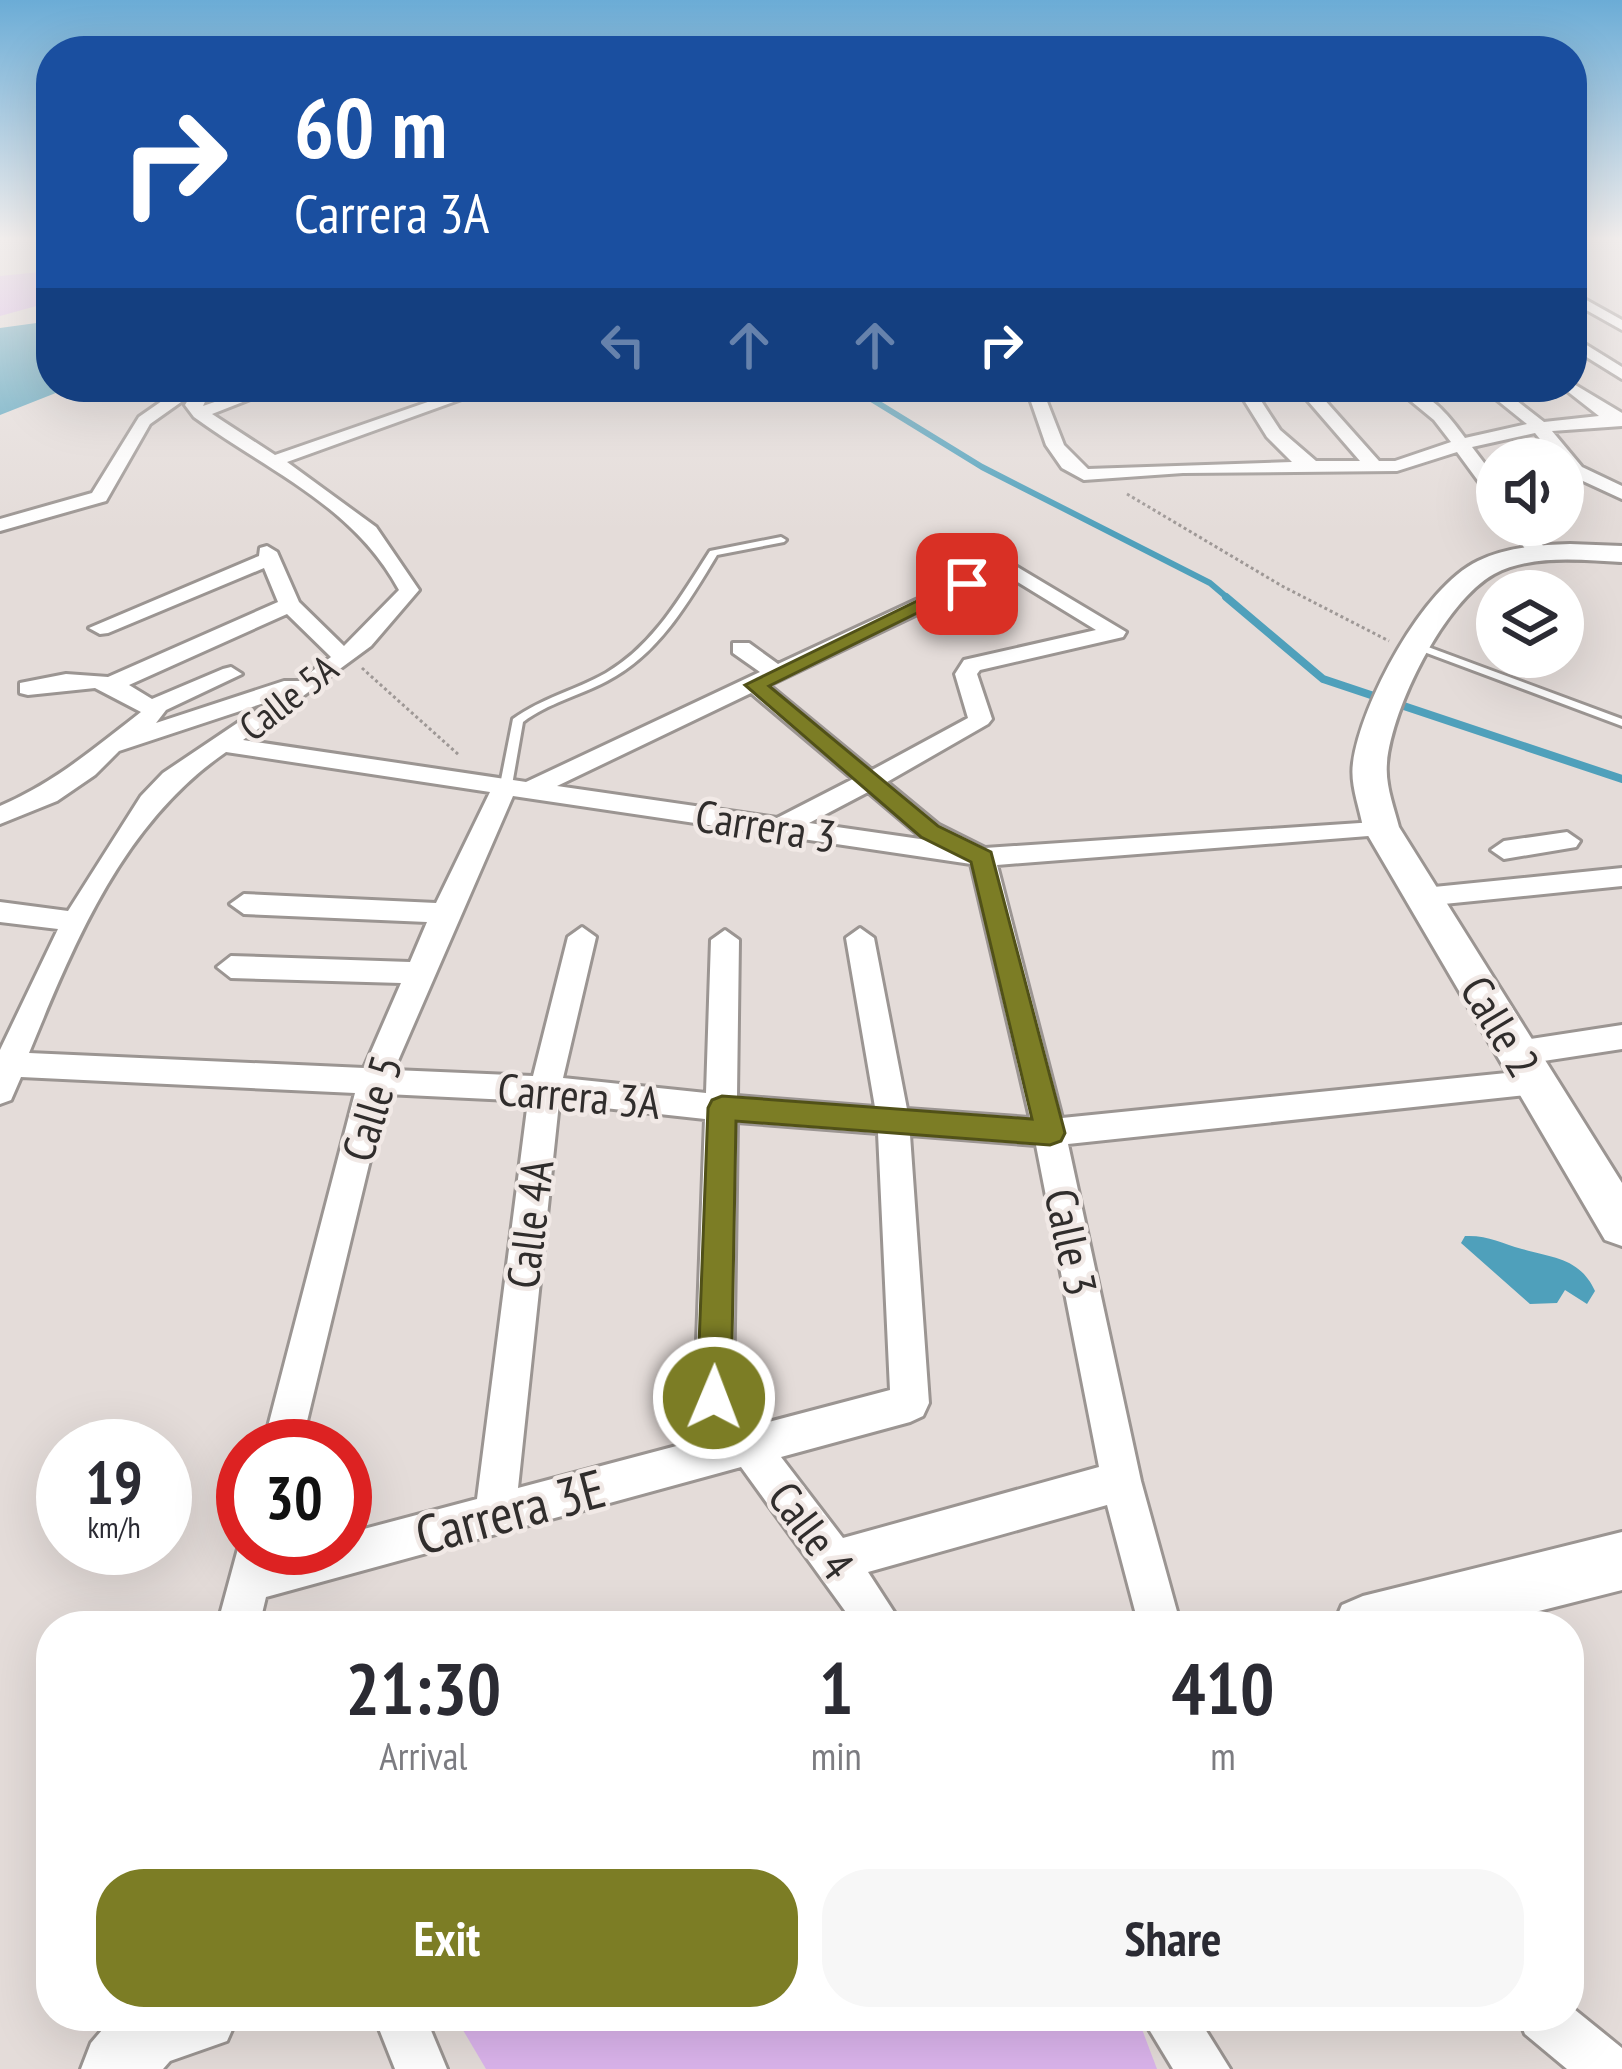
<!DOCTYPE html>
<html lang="en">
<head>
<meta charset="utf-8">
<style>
  :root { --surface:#fff; --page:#f7f7f7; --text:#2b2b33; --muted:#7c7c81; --accent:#7c7d25 }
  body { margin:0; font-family:"PT Sans Narrow",sans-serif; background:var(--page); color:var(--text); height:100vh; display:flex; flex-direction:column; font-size:45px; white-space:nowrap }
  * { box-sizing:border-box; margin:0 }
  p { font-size:39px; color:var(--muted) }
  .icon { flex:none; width:66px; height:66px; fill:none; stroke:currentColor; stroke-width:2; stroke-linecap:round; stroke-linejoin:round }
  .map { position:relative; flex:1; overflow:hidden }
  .sheet { position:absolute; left:36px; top:1611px; width:1548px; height:420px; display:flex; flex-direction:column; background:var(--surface); border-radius:48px; box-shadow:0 12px 48px #0002 }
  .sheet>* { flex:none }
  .hud { position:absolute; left:36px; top:36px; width:1551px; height:366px; border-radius:48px; box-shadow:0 12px 48px #0002; background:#1a4fa0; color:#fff; overflow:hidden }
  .fabs { position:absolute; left:1476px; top:438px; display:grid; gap:24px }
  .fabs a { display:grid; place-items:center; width:108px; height:108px; border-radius:50%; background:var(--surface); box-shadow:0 12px 48px #0002; font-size:60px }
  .speed { position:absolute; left:36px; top:1419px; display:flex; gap:24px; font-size:60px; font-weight:700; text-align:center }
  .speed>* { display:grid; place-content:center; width:156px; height:156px; border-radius:50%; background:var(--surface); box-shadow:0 12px 48px #0002; line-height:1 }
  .speed small { font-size:30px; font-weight:400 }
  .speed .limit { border:18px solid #d22; background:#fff; color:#111 }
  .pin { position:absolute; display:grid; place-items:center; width:102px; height:102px; color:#fff; margin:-51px; border-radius:24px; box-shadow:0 6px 18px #0006 }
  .me { position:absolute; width:132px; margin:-66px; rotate:1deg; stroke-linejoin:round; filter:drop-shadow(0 0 9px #0008) }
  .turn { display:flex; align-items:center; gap:42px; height:252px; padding:0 60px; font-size:54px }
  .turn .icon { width:156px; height:156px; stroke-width:2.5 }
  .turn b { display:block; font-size:84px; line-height:102px }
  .lanes { display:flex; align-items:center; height:114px; padding:0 60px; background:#0003; justify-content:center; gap:60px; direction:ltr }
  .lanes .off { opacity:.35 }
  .eta { display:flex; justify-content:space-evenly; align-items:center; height:204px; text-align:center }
  .eta b { font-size:72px; font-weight:800; line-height:84px }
  .button { display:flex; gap:24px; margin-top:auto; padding:24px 60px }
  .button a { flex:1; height:138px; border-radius:48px; background:var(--accent); color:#fff; font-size:48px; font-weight:800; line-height:138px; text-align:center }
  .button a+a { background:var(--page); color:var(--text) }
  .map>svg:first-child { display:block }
  .water { fill:#4fa0bb }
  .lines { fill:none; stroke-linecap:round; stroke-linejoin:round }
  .stream-far2 { stroke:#4fa0bb; stroke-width:4.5 }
  .stream-far1 { stroke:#4fa0bb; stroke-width:6 }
  .stream { stroke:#4fa0bb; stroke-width:8 }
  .building { fill:#dbb4ec }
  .lane-casing { stroke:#9b9592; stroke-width:6 }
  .street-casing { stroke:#9b9592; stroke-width:6 }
  .secondary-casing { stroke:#9b9592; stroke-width:6 }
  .path { stroke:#9e9896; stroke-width:3; stroke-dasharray:3 3; stroke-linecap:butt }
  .lane { fill:#fff; fill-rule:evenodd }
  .street { fill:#fff; fill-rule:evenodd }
  .secondary { fill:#fff; fill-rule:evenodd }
  .route { fill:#7c7d25; stroke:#515118; stroke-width:3 }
  .labels { text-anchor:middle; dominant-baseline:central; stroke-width:9; stroke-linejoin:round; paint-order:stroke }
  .far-street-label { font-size:39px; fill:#302d2c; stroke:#f1e9e6 }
  .street-label { font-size:45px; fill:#302d2c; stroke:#f1e9e6 }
  .near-street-label { font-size:54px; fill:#302d2c; stroke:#f1e9e6 }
</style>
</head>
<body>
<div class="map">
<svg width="1622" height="2069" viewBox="0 0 1622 2069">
  <rect width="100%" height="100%" fill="#e4dcd9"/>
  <g class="water">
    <path d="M51 321V387H71L0 415V328Z"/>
    <path d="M1465 1236C1488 1235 1501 1243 1522 1249 1553 1258 1580 1258 1595 1291L1587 1304 1565 1290 1557 1303 1530 1304 1461 1243Z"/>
  </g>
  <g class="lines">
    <path class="stream-far2" d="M852 387 873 400"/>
    <path class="stream-far1" d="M868 397 982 467 1210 583 1230 600"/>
    <path class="stream" d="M1226 597 1323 679 1622 779"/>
  </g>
  <g class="building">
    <path d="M51 271V302L0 316V276Z"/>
    <path d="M480 2016H1137L1157 2069H486L460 2025Z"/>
  </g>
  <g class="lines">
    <g class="lane-casing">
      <g id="lane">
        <path d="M781 537 786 540 784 542 717 555C688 603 658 655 607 681 579 696 548 703 523 722L512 785 510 788H502L500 785 513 719C542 698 576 690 606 673 654 645 681 596 710 551Z"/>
        <path d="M1420 644 1622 719V726L1416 649V645Z"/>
      </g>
    </g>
    <g class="street-casing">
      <g id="street">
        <path d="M1572 292 1622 320V330L1572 302Z"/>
        <path d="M1572 336 1622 367V379L1572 348Z"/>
        <path d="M1572 383 1622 413V426L1552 431 1582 467 1622 486V499L1570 475 1563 459H1556L1535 433 1472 447 1497 480V499L1490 497 1457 452 1397 471 1183 473 1084 480 1062 468 1046 445 1026 387H1252L1280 430 1316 461H1360L1296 387H1313L1379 461H1395L1451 442 1434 420 1394 387C1426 387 1447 413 1465 438L1527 424 1481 387H1499L1544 422 1599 416 1562 387H1572ZM1239 392 1267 437 1292 462 1088 469 1064 445 1046 399Z"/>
        <path d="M182 387H212L203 406 258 387H281L212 414 275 455 471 387H495L287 462 376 527 419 590 371 646 243 740 526 782 760 672 733 653V643H749L778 664 1004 559 1126 632 1123 637 980 670 977 674 992 719 988 724 887 782 939 825 985 848 1390 821 1394 827 1381 835 997 865 1062 1118 1535 1070 1546 1073 1551 1082 1546 1091 1535 1094 1068 1144 1141 1481 1181 1626H1139L1107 1505 868 1572 903 1626H856L741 1467 266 1597 259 1626H217L242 1534 243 1548H276L275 1553 345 1548V1534L477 1499 528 1101 386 1094 301 1446H263L355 1093 21 1077 11 1100 0 1104V1050L58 929 0 922V902L68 911 141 796 163 773 270 701 119 751 95 775 57 801 0 824V806C56 782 97 746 141 712L95 688 28 695 20 693V683L66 674 108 677 278 602 264 568 108 633 100 634 89 628 259 556 260 548 267 546 277 552 299 602 344 646 399 590C353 505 268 471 194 417L185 405 191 395 150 424 106 501 0 531V519L92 493 139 417ZM1003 573 1096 630 964 660 955 674 968 718 872 770 769 685ZM287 614 331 657 299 681H284L156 723 166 710 242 674 231 667 223 669 152 699 129 685ZM751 693 853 779 777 818 557 786ZM226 752 490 792 436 903 244 894 230 904 244 914 427 922 410 962 231 956 217 967 231 978 401 983 364 1068 29 1053C75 941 123 823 226 752ZM868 792 921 837 927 840 809 823ZM513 796 971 864 1030 1118 907 1109 874 938 860 928 846 938 875 1107 737 1096 739 940 725 930 711 940 706 1093 563 1078 596 937 582 927 568 937 533 1076 394 1070ZM559 1103 705 1119 695 1398 718 1435 518 1488ZM737 1122 878 1133 890 1390 757 1425 733 1392ZM910 1135 1036 1145 1099 1467 843 1538 781 1457 910 1422 923 1416 929 1403Z"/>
        <path d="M1509 525H1529L1549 555 1546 559H1532Z"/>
        <path d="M1567 832 1580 841 1576 847 1504 859 1491 850 1504 841Z"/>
        <path d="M1622 868V886L1424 906 1410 897 1424 888Z"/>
        <path d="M1622 1025V1049L1518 1065 1507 1061 1503 1053 1507 1045 1518 1041Z"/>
        <path d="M1569 2005 1622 2048V2069H1567L1525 2034 1518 2016H1569Z"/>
        <path d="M374 2016H425L447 2069H395Z"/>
        <path d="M1141 2016H1197L1230 2069H1173Z"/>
      </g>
    </g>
    <g class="secondary-casing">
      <g id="secondary">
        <path d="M1570 544 1622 546V562C1582 560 1531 554 1494 574 1444 602 1392 707 1387 763 1385 785 1394 807 1399 827L1622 1183V1246L1605 1240 1363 827C1359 806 1350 784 1353 763 1361 703 1423 587 1478 561 1506 547 1539 545 1570 544Z"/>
        <path d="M1622 1532V1590L1480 1626H1333L1342 1605 1363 1596Z"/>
        <path d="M114 2016H238L227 2041 170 2061 163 2069H81L91 2043Z"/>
      </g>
    </g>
    <g class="path">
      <path d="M1127 494 1282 586 1389 641"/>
      <path d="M362 668 460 756"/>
    </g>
    <use href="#lane" class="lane"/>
    <use href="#street" class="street"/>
    <use href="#secondary" class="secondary"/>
  </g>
  <linearGradient id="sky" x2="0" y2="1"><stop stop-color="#6bacd6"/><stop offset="0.45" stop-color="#f3efee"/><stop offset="1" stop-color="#f3efee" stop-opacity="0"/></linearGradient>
  <rect width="1622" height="530" fill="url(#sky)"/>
  <path class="route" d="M960 580 976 584 769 686 938 826 991 852 1065 1133 1061 1141 1050 1145 736 1121 731 1398 726 1410 714 1415 702 1410 697 1398 708 1108 712 1100 722 1096 1032 1119 971 862 921 837 745 685Z"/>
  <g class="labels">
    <g class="far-street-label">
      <text transform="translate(288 697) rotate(-38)">Calle 5A</text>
    </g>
    <g class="street-label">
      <text transform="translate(766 825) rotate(9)">Carrera 3</text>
      <text transform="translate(1501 1026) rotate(59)">Calle 2</text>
      <text transform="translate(579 1095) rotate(5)">Carrera 3A</text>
      <text transform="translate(371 1108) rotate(-73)">Calle 5</text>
      <text transform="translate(529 1224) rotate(-83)">Calle 4A</text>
      <text transform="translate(1072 1242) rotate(78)">Calle 3</text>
      <text transform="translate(812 1530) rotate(53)">Calle 4</text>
    </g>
    <g class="near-street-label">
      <text transform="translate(510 1511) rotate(-15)">Carrera 3E</text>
    </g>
  </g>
</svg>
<div class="fabs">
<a><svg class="icon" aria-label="sound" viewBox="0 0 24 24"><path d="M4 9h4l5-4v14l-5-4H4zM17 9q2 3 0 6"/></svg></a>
<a><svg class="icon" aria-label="layers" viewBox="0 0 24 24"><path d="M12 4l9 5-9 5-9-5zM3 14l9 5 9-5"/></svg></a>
</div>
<div class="speed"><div>19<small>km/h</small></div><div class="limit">30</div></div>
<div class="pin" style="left:967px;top:584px;background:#d93025"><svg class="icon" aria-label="arrive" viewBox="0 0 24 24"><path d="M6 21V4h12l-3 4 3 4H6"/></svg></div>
<svg class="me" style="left:714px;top:1398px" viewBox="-20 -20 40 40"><circle r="17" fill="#7c7d25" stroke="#fff" stroke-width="3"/><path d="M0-11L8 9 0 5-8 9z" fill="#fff"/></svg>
<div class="hud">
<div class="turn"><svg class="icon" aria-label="right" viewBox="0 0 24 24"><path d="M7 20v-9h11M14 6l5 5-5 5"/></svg><div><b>60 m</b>Carrera 3A</div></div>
<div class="lanes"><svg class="icon off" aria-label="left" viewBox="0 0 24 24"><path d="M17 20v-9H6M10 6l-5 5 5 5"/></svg><svg class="icon off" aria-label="ahead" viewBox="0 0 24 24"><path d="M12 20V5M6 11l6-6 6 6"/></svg><svg class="icon off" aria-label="ahead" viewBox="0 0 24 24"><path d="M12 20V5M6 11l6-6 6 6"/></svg><svg class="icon" aria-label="right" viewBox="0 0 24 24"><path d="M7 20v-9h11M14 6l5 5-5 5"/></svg></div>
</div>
<section class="sheet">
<div class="eta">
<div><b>21:30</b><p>Arrival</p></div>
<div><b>1</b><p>min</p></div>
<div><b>410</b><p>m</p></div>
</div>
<div class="button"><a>Exit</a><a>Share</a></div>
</section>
</div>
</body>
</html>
